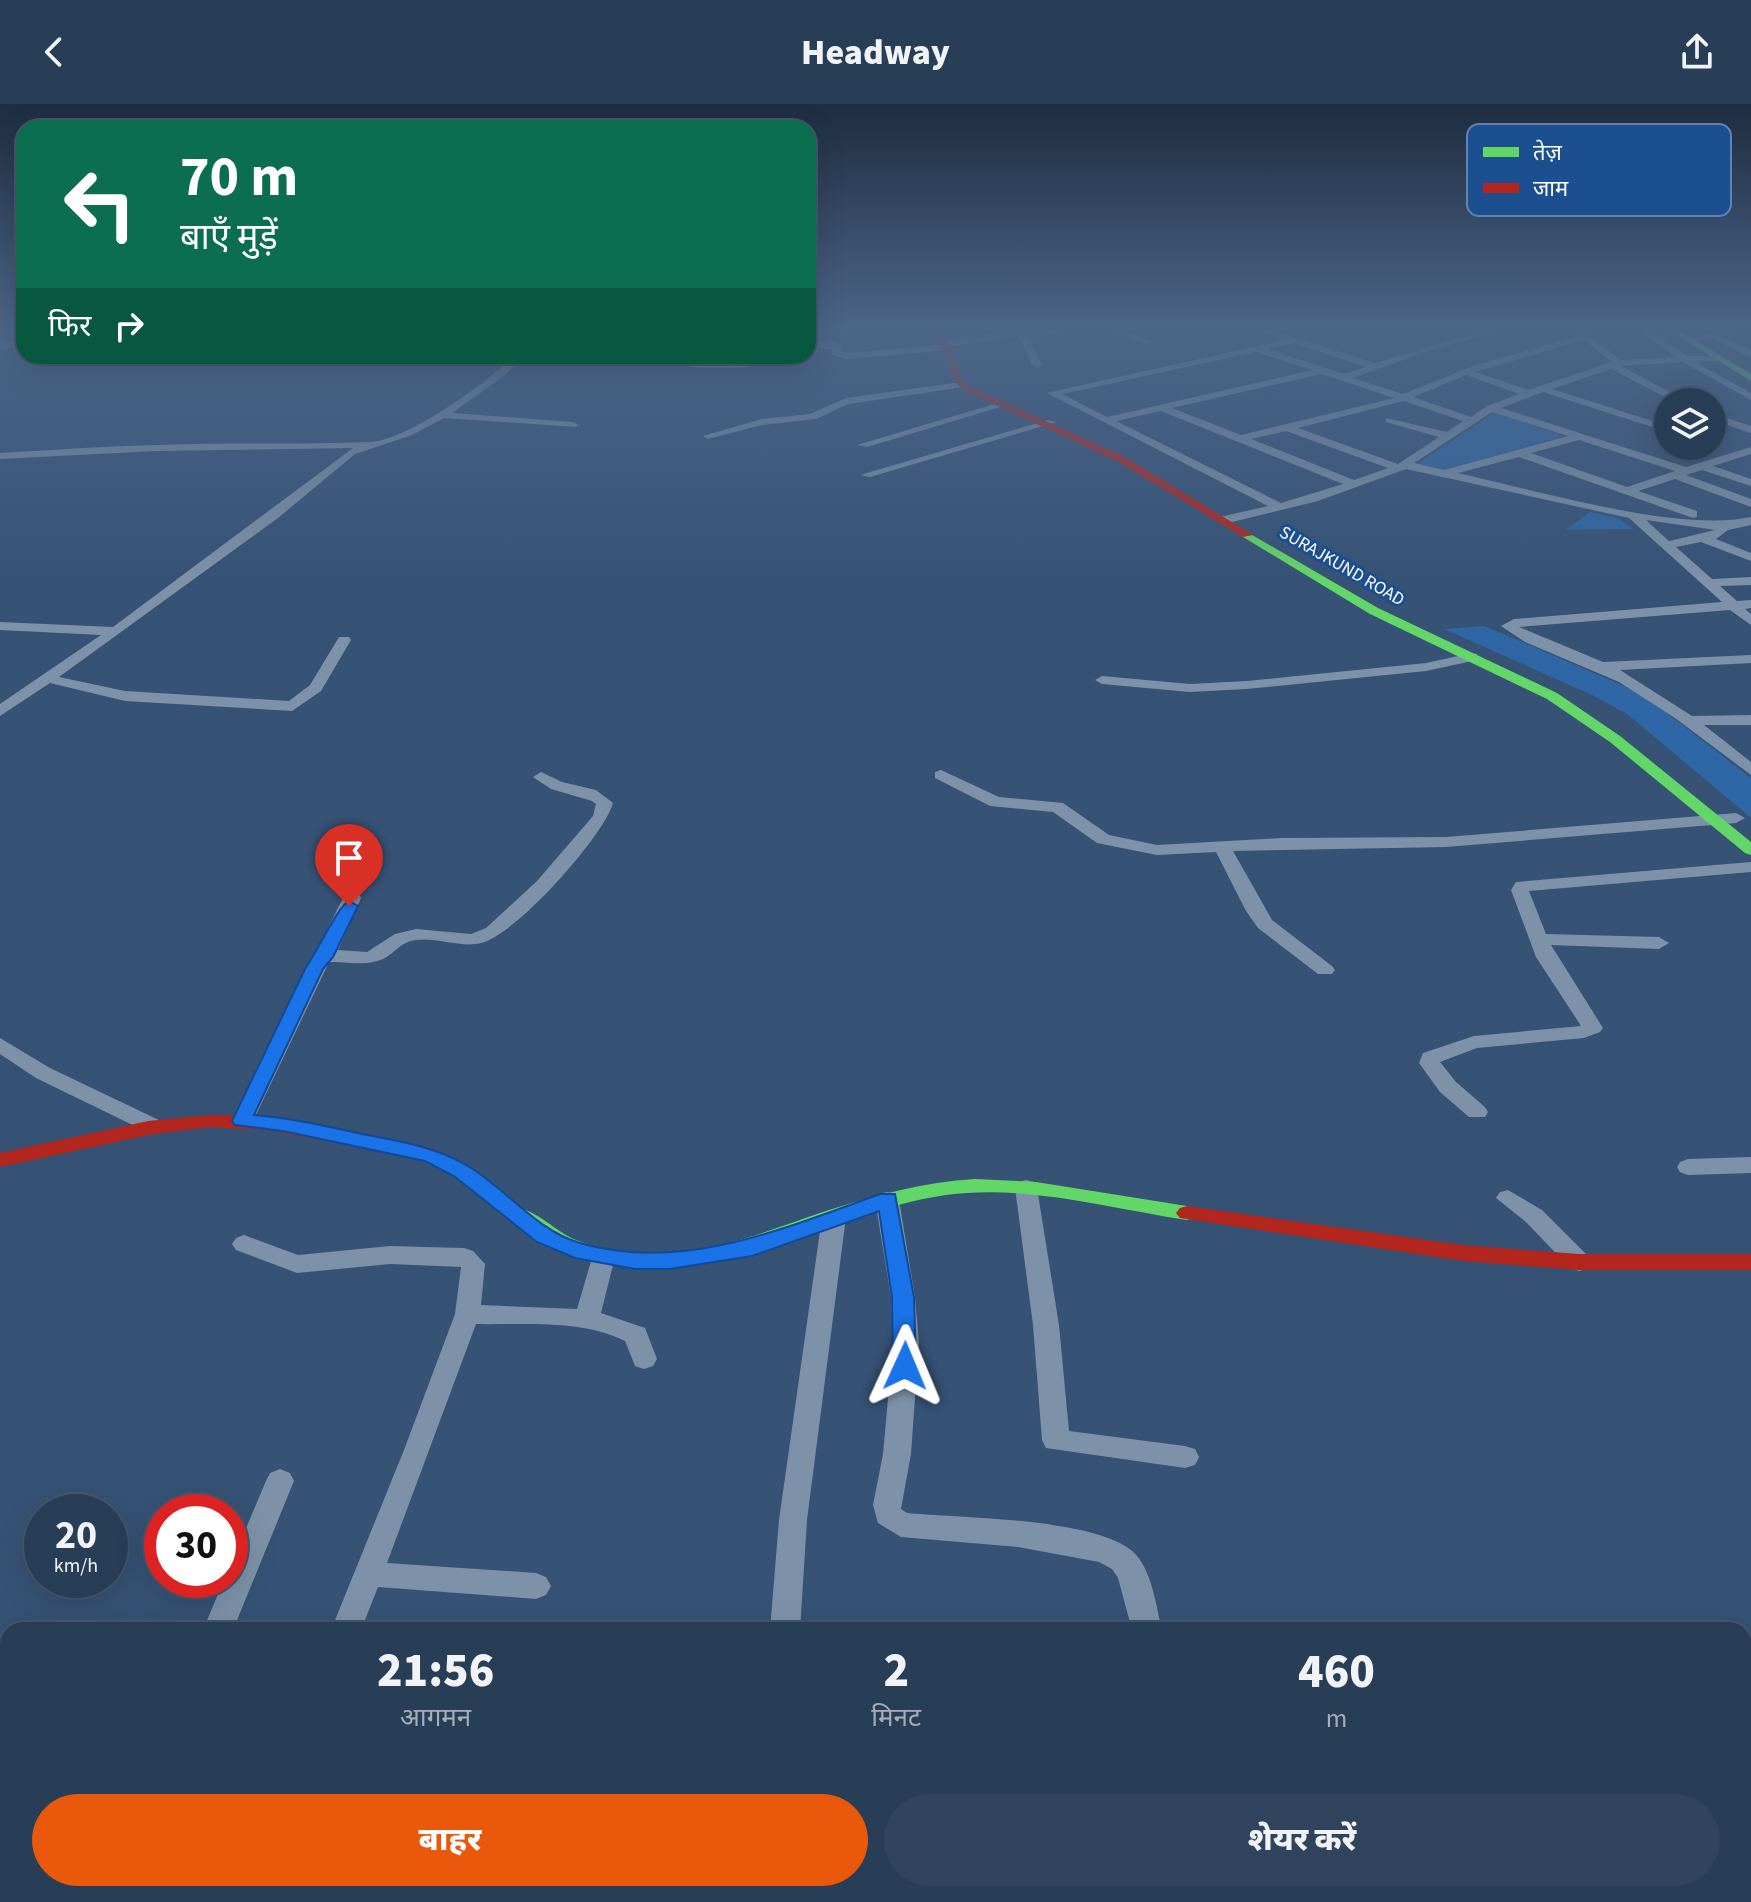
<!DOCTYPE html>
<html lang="hi">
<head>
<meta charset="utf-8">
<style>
  :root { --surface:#283e57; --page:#30455d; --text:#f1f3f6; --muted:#a5aeba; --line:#44576d; --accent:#ea580c }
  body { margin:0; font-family:"Source Sans 3","Noto Sans Devanagari",sans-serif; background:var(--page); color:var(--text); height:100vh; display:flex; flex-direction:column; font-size:30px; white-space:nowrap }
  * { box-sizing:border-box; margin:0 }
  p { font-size:26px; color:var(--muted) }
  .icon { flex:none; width:44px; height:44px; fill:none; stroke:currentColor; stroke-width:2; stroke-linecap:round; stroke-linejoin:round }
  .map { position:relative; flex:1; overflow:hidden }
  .panel { position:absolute; left:0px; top:1518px; width:1752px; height:280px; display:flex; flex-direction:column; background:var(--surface); border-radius:24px 24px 0 0; box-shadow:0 8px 32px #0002,0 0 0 2px var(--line) }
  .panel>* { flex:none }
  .banner { position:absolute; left:16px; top:16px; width:800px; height:244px; border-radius:24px; box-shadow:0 8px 32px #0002,0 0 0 2px var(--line); background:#0b6e4f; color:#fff; overflow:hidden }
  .tools { position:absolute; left:1654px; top:284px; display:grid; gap:16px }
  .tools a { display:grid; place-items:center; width:72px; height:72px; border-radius:50%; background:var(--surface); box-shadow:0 8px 32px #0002,0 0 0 2px var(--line); font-size:40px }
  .speed { position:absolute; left:24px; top:1390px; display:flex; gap:16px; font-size:40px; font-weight:700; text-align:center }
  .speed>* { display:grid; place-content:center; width:104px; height:104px; border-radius:50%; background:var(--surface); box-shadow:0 8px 32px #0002,0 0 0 2px var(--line); line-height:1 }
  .speed small { font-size:20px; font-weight:400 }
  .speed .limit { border:12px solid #d22; background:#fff; color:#111 }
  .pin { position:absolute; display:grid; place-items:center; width:68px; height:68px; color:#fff; margin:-82px -34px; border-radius:50% 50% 50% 0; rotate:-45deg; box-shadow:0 0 8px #0007 }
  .pin .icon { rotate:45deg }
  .me { position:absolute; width:88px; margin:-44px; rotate:1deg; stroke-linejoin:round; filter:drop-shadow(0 0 6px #0008) }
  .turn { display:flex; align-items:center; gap:28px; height:168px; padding:0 32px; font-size:36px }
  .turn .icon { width:104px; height:104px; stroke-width:2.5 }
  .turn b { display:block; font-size:56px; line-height:68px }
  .then { display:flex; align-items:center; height:76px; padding:0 32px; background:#0003; gap:16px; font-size:30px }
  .eta { display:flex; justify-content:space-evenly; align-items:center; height:136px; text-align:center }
  .eta b { font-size:48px; font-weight:800; line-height:56px }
  .cta { display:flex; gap:16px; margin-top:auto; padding:16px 32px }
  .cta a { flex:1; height:92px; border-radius:48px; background:var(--accent); color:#fff; font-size:32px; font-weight:800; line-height:92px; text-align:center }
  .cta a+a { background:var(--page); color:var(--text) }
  header { display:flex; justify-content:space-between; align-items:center; height:104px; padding:0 32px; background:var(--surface); font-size:36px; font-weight:800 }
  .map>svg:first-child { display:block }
  .green { fill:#2f66a5 }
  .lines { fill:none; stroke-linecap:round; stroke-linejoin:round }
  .street { fill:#7d92a8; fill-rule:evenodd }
  .fast { fill:#63d668; fill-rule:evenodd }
  .jam { fill:#b3261e; fill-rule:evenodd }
  .route { fill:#1a73e8; stroke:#114b97; stroke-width:2 }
  .labels { text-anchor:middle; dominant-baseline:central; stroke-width:6; stroke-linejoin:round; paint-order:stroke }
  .far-street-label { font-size:18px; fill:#fff; stroke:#1b4f8f }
  .key { fill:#1b4f8f; stroke:#5f84b1; stroke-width:2 }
  .key-label { font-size:22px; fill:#fff }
</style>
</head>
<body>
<header><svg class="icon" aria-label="back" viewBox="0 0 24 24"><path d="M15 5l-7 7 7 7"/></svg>Headway<svg class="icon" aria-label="share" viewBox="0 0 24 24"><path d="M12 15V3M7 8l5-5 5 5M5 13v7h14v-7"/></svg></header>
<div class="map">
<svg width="1751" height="1798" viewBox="0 0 1751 1798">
  <rect width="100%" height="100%" fill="#365274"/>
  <g class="green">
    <path d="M1495 308 1563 332 1445 366 1417 360Z"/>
    <path d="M1590 408 1617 414 1634 425 1565 426Z"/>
    <path d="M1485 522 1631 585 1662 605 1751 674V714L1627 610 1592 591 1444 525Z"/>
  </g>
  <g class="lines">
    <g class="street">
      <path d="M0 225H24V231L0 229Z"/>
      <path d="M1017 225H1074L1029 234 1042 261 1037 264 1032 261 1019 232 952 242 948 246 848 255 832 251V245L808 244V238L836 239 843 243 841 247 848 249 942 241 946 237Z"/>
      <path d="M1106 225H1119L1154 238 1146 240Z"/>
      <path d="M1256 225H1268L1375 259 1491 225H1506L1425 248 1353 274 1403 290 1473 262 1578 232 1571 225H1580L1621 256 1675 253 1638 225H1648L1687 252H1719L1716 257 1695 258 1751 289V296L1683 258 1621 262 1688 298H1675L1611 265 1552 285 1668 322V328L1543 288 1501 304 1686 363 1751 343V350L1713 362 1751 375V382L1702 366 1686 371 1751 395V403L1675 375 1638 387 1697 407V413L1693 414 1519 353 1458 369C1535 386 1678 429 1751 413V421L1728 426 1716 435 1751 449V457L1701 438 1676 443 1712 475 1751 473V481L1720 482 1737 497 1751 496V504L1745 505 1751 510V521L1730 506 1519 523 1603 558 1751 551V559L1620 566 1692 612 1751 611V621H1704L1751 658V671L1675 614 1619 578 1525 538 1501 522 1514 515 1722 498 1629 414 1406 365 1318 397 1224 420 1220 419V413L1268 402 1047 289 1284 236ZM1584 236 1612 258 1528 286 1475 268ZM1294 239 1366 263 1344 270 1267 245ZM1256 248 1312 266 1107 313 1062 290ZM1322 270 1394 294 1241 331 1172 304ZM1466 271 1519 290 1487 302 1471 313 1413 293ZM1404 297 1463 317 1447 328 1386 314V318L1439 333 1398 360 1298 324ZM1161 307 1343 380 1281 399 1116 317ZM1492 308 1568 332 1444 366 1414 359ZM1286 327 1388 364 1354 376 1251 335ZM1579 336 1675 367 1627 383 1531 349ZM1646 416 1715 426 1669 437Z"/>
      <path d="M1728 225H1743L1721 232 1751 246V253L1711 234 1688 240 1683 237Z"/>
      <path d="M24 237V243L0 245V239Z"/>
      <path d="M514 252H525L504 272 452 309 573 318 578 321 577 323 444 314 412 331 355 350 278 414 59 573 125 587 289 597 310 581 339 533H349L351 536 321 587 292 607 125 597 50 579 0 612V600L101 531 0 526V518L113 523 353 344 156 347 0 355V349C53 346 105 342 158 341 228 338 300 341 370 338 409 336 486 279 514 252Z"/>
      <path d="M579 252H589V261H583Z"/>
      <path d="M648 252 734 258 780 252C756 270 674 266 648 252Z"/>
      <path d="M961 278 966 281 965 283 848 300 816 315 762 321 708 335 703 332 762 315 810 310 846 294Z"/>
      <path d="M998 299 1007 301 867 343 857 341Z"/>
      <path d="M1712 309 1751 322V329L1712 316Z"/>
      <path d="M1048 316 1057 318 870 373 860 371Z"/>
      <path d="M1472 549 1477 550V556L1426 567 1247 585 1190 588 1102 580 1095 576 1102 572 1190 580 1247 577 1426 559Z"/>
      <path d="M941 666 999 693 1063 699 1109 731 1157 741 1282 734 1446 733 1736 709 1745 714 1736 719 1446 743 1233 747 1272 816 1332 862 1335 866 1332 870H1318L1258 824 1246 807 1216 748 1157 751 1097 739 1053 708 990 702 935 674V668Z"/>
      <path d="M541 668 562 678 596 686 613 699C604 732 516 831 481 839 458 845 431 830 408 838 399 841 392 851 383 855 365 863 347 857 329 858L253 1017 250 1022H234L231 1017 343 794 341 785 330 776 333 772C349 768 357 780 361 794L338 846 367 848 395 830 416 825 471 830 486 824 537 777 593 712 596 700 592 697 551 685 533 673Z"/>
      <path d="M1751 758V768L1529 787 1546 830 1659 833 1669 839 1659 845 1551 841 1603 924 1600 928 1584 934 1477 944 1440 958 1456 978 1485 1003 1488 1008 1485 1013H1469L1440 988 1419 959 1423 949 1474 932 1581 922 1536 853 1511 786 1516 778Z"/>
      <path d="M0 934 50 964 163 1018 166 1023 163 1028H147L36 974 0 950Z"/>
      <path d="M1751 1053V1069L1688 1071 1680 1068 1677 1063 1680 1058 1688 1055Z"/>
      <path d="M1026 1076 1034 1078 1037 1084 1059 1221 1069 1327 1185 1342 1195 1345 1199 1353 1195 1361 1185 1364 1046 1344 1042 1336 1033 1221 1015 1084 1018 1078Z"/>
      <path d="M1508 1086 1542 1106 1588 1152 1591 1158 1588 1164 1579 1167 1570 1164 1526 1118 1496 1094 1500 1088Z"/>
      <path d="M887 1088 895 1090 899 1096 915 1193 919 1239 911 1350 901 1405 907 1409C960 1414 1090 1414 1131 1446 1152 1463 1156 1502 1162 1526H1132L1118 1474 1112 1465 1099 1458 1018 1443 901 1433 878 1419 873 1401 883 1350 893 1239 891 1193 875 1096 879 1090Z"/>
      <path d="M834 1105 842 1107 846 1113 807 1416 800 1526H770L779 1416 822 1113 826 1107Z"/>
      <path d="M244 1131 298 1151 390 1142 464 1144 473 1147 485 1160 481 1201 577 1205 594 1147 603 1144 612 1147 615 1153 601 1209 645 1224 657 1255 653 1262 644 1265 635 1262 625 1237C581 1215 525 1221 476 1220L387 1459 536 1469 546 1473 551 1482 546 1491 536 1495 378 1483 361 1526H331L404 1346 455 1210 461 1163 390 1160 297 1169 236 1146 232 1140 236 1134Z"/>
      <path d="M280 1365 290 1369 294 1377 233 1526H203L224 1476H230V1462L266 1377 270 1369Z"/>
      <path d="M13 1790H49L46 1798H10Z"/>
      <path d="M426 1790H460L458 1798H424Z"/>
      <path d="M1213 1790H1252L1255 1798H1216Z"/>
    </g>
    <g class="fast">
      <path d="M1667 225H1676L1751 270V277Z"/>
      <path d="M1247 428 1378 504 1557 589 1620 632 1751 738V751L1745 749 1610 638 1547 595 1370 510 1243 433 1241 431Z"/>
      <path d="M975 1075 1036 1078 1187 1102 1194 1104 1198 1109 1194 1114 1187 1116C1109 1104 1025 1080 946 1091 812 1111 703 1198 563 1148 543 1141 524 1125 506 1114L502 1109 506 1104C528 1097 555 1128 576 1136 607 1148 640 1150 672 1148 725 1146 777 1123 826 1107 875 1091 924 1078 975 1075Z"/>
    </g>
    <g class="jam">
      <path d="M912 225H922L951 241 959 272 969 282 1125 353 1253 431 1243 433 1117 357 963 286 951 273 944 244Z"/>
      <path d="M209 1011 268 1012 431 1044 465 1060 524 1109 520 1114H506L451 1070 419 1055 268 1026 209 1023 148 1031 0 1063V1049L148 1017Z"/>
      <path d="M1187 1102 1463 1141 1579 1150H1751V1166H1579L1463 1157 1180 1114 1176 1109 1180 1104Z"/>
    </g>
  </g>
  <linearGradient id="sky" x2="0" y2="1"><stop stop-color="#1e2d40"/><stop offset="0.47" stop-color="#4c6688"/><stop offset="1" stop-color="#4c6688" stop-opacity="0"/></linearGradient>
  <rect width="1751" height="476" fill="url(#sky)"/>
  <path class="route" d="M349 797 358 802 333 853 323 865 254 1011C291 1014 326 1022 362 1030 398 1037 433 1042 466 1061 505 1083 535 1126 580 1139 682 1169 785 1124 880 1090H895L914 1193 916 1262 913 1268 905 1271 896 1268 893 1262 892 1193 879 1107 752 1152 670 1165H635L575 1154 537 1138 454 1072 425 1057 283 1027 235 1021 232 1017 306 863C316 850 339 800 349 797Z"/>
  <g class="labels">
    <g class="far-street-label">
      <text transform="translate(1342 462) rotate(30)">SURAJKUND ROAD</text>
    </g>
  </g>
  <rect x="1467" y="20" width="264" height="92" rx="12" class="key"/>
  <rect x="1483" y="43" width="36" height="10" fill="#63d668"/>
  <rect x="1483" y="79" width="36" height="10" fill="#b3261e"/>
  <g class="key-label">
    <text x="1533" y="56">तेज़</text>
    <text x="1533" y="92">जाम</text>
  </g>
</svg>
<div class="tools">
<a><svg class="icon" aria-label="layers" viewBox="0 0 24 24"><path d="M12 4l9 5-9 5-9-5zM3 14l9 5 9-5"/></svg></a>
</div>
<div class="speed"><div>20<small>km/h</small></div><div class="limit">30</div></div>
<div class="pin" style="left:349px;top:802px;background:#d93025"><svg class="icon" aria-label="arrive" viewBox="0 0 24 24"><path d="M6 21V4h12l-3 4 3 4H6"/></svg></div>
<svg class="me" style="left:905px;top:1262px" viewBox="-20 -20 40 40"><path d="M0-17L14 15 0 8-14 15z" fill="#1a73e8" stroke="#fff" stroke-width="4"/></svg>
<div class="banner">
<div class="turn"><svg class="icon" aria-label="left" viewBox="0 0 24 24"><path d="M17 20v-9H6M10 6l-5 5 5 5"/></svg><div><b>70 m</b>बाएँ मुड़ें</div></div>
<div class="then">फिर<svg class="icon" aria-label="right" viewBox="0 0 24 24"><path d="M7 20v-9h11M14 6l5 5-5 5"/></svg></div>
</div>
<section class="panel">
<div class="eta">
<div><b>21:56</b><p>आगमन</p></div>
<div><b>2</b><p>मिनट</p></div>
<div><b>460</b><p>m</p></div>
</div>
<div class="cta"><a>बाहर</a><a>शेयर करें</a></div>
</section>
</div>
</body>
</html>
